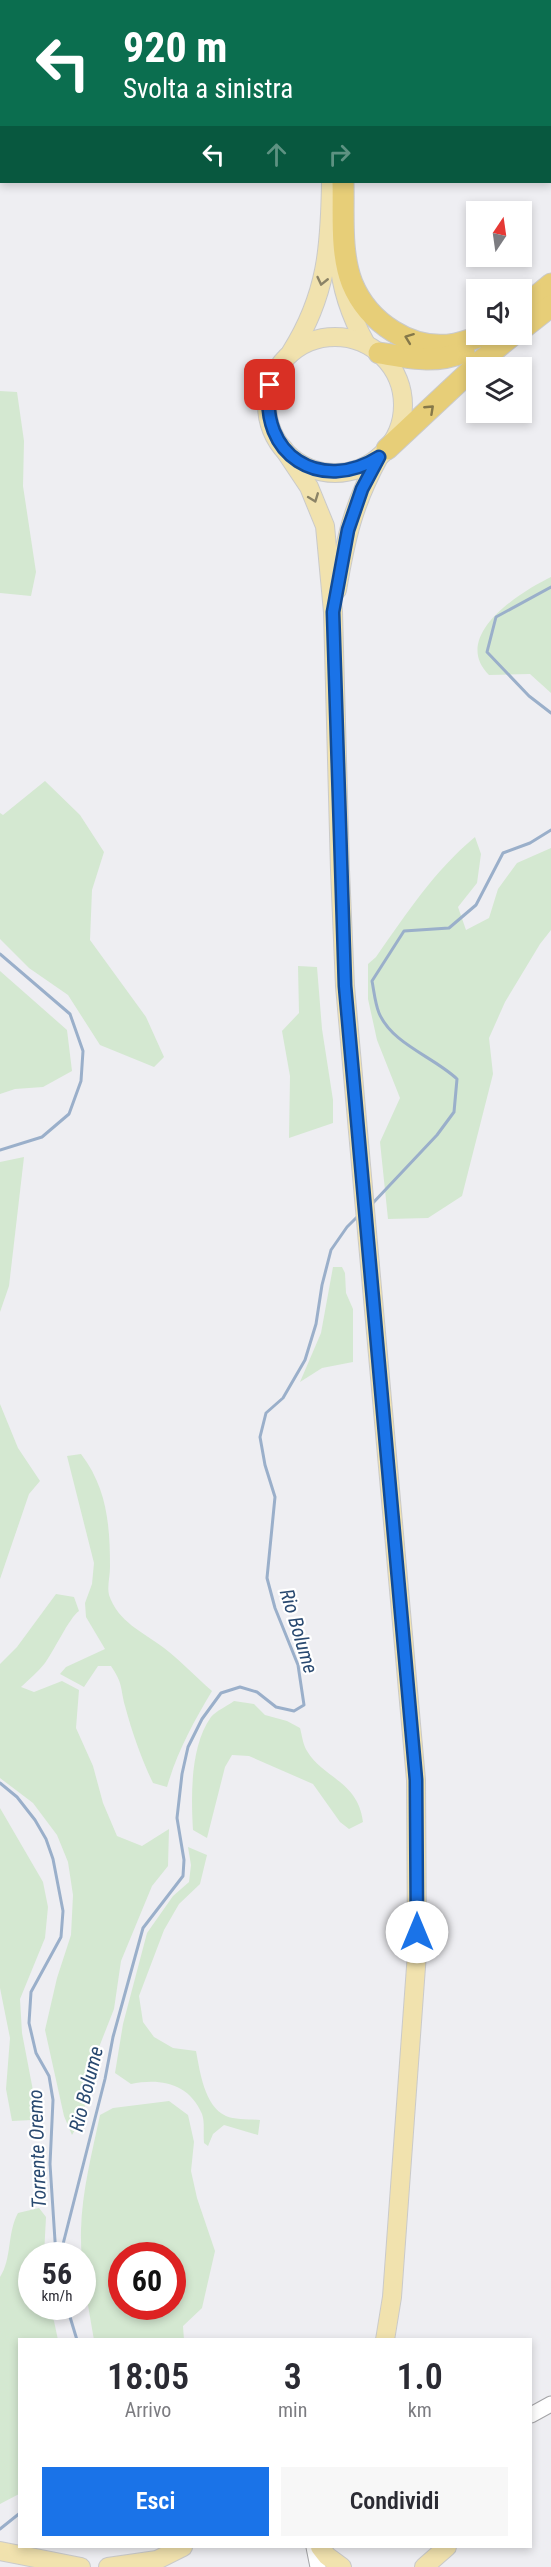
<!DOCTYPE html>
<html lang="it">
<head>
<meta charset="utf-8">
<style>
  :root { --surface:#fff; --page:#f7f7f7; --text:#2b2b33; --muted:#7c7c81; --accent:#1a73e8 }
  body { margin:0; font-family:"Roboto Condensed",sans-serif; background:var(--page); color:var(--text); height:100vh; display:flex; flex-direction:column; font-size:22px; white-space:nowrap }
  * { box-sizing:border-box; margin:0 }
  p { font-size:20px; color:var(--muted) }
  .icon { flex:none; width:33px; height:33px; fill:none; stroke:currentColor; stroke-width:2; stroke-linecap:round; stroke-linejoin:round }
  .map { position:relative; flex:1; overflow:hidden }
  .drawer { position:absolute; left:18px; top:2338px; width:514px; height:210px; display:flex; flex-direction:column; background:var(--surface); border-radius:0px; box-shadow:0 3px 9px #0003 }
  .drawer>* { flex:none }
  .hud { position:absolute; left:0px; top:0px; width:552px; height:183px; box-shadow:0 3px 9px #0003; background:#0b6e4f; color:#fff; overflow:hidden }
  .needle { width:39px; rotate:13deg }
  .tools { position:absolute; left:466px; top:201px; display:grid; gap:12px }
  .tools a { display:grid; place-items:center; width:66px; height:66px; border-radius:0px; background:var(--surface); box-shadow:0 3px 9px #0003; font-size:30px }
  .speed { position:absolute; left:18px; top:2242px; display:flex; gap:12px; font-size:30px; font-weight:700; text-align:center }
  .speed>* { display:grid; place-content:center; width:78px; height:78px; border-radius:50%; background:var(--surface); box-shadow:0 3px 9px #0003; line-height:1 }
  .speed small { font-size:15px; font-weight:400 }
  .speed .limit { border:9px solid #d22; background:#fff; color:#111 }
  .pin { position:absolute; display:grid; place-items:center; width:51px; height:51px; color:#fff; margin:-26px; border-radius:12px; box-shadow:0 3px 9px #0006 }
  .me { position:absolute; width:66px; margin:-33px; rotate:0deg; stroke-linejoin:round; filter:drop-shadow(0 0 4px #0008) }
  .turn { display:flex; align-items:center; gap:21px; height:126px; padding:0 24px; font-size:27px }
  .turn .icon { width:78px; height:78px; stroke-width:2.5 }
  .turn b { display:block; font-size:42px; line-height:51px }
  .lanes { display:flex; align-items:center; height:57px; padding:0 24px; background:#0003; justify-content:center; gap:30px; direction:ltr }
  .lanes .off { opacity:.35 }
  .eta { display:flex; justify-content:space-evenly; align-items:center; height:102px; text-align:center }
  .eta b { font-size:36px; font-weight:600; line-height:42px }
  .cta { display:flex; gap:12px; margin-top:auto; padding:12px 24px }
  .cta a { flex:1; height:69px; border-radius:0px; background:var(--accent); color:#fff; font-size:24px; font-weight:600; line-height:69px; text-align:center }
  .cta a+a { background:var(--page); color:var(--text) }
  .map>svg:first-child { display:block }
  .green { fill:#d4e8d1; fill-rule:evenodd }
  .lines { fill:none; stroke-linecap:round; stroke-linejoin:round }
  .stream { stroke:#9aafca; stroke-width:3 }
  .minor-casing { stroke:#a4a4a7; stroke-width:17 }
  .major-casing { stroke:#cacaca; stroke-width:20 }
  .highway-casing { stroke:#cacaca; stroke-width:23 }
  .minor { stroke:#fff; stroke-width:15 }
  .major { stroke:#f1e2ae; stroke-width:18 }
  .highway { stroke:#e7ce78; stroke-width:21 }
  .oneway { stroke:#8b8366 }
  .oneway2 { stroke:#857849 }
  .route-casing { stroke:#114b97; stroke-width:15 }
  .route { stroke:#1a73e8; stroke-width:10 }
  .labels { text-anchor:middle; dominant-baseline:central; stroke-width:4.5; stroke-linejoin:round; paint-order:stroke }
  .water-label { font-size:20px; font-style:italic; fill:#294970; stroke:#fff }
</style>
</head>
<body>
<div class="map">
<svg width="551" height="2567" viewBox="0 0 551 2567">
  <rect width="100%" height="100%" fill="#eeeef2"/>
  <g class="green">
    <path d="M0 391 17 392 24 441 23 486 36 572 31 596 0 593Z"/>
    <path d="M551 577V693L530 674 489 675C450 636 520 592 551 577Z"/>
    <path d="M45 781 80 815 104 852 92 890 90 940 146 1017 164 1057 154 1067 100 1045 68 995 29 968 0 939V813L3 815Z"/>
    <path d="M475 837 481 854 477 883 458 907 466 930 489 918 498 889 517 863 551 848V930L540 944 505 1002 489 1038 493 1074 462 1196 428 1218 388 1219 380 1142 400 1098 377 1040 368 999V964L376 957C407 913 434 871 475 837Z"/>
    <path d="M298 966 317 967 322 1029 333 1100V1123L289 1138 290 1076 282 1031 299 1013Z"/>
    <path d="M0 971 67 1030 72 1071 43 1087 15 1089 0 1094Z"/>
    <path d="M24 1157 9 1286 0 1312V1162Z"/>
    <path d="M333 1267H342L345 1273 346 1293 353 1309V1362L322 1368 300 1382 321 1333Z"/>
    <path d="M0 1404 18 1448 40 1481 29 1494 0 1579Z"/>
    <path d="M81 1454C107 1488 110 1525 110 1567 110 1576 107 1587 109 1595 118 1622 143 1632 164 1648 181 1661 196 1677 212 1691 193 1723 177 1752 167 1787L153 1783C141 1758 132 1732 125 1706 120 1686 123 1684 111 1666H98L84 1687 60 1674 66 1667 105 1649 86 1617 85 1603 92 1584 94 1563 67 1456Z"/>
    <path d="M56 1594 74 1597 79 1611C69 1618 54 1651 45 1663 38 1672 29 1679 21 1687L34 1692 62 1681 79 1690 76 1728 93 1766 103 1803 117 1836 142 1846 169 1829 168 1866 152 1886 121 1961 114 2009 92 2065 83 2116 72 2135 64 2116 45 2030 57 1978 71 1935 73 1895 68 1862 57 1835 33 1803 0 1778V1664L17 1647Z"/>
    <path d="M234 1701 254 1704 265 1715 287 1721 300 1728C302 1735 303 1745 307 1751 324 1779 358 1781 363 1822L349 1829 340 1822 313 1784 249 1756 232 1755 225 1767 207 1838 193 1830C191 1797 190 1746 211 1717 216 1711 227 1706 234 1701Z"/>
    <path d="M0 1808 43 1882 48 1907 45 1938 20 1999 22 2033 35 2101 32 2120 12 2121 6 2089 10 2038 0 1988Z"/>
    <path d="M188 1847 207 1855 200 1884 179 1904 164 1930 139 1996 143 2022 154 2037 173 2048 196 2051C200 2071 204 2106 226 2116 235 2120 250 2119 260 2120L258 2135 224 2125 213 2134 208 2146 204 2143C203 2134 205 2122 202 2114 189 2083 160 2078 131 2084L115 2073 123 2024 147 1933 173 1896 189 1882 191 1865Z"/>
    <path d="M169 2101 188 2115 194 2142 191 2171 197 2198 215 2251 202 2308 183 2326 184 2340H94C88 2304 80 2266 81 2230 82 2191 92 2153 100 2115L113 2108ZM122 2256H172V2307H122Z"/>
    <path d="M39 2208 46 2217 44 2255 32 2256V2307H47L54 2321 58 2340H20L19 2494 0 2504V2277C12 2259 7 2233 18 2213Z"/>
  </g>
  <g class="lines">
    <g class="stream">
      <path d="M551 587 496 617 487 652 529 696 551 713"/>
      <path d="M0 954 70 1014 83 1051 81 1081 69 1114 42 1137 0 1150"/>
      <path d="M372 1204 437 1135 454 1112 457 1079C434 1057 392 1044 379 1013 375 1003 374 991 372 981L404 931 449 928 476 905 503 853 530 843 551 830"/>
      <path d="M0 1783 17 1797 35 1820 46 1839 53 1859 63 1911 61 1937 31 1992 29 2023 36 2053 49 2076 53 2100 50 2164 56 2256"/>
      <path d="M60 2256 105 2079 113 2037 143 1928 183 1876 184 1860 177 1818 182 1774 188 1747 202 1719 221 1693 240 1687 257 1692 276 1707 294 1711 304 1705 298 1665 275 1608 267 1578 275 1497 265 1465 260 1437 266 1413 283 1398 305 1360 316 1324 322 1285 331 1250 347 1227 358 1216"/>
      <path d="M67 2307 77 2340"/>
      <path d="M0 2529 20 2513"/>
    </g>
    <g class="minor-casing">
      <g id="minor">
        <path d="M531 2415 551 2404"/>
        <path d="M314 2547 318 2567"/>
      </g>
    </g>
    <g class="major-casing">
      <g id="major">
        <path d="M329 0V2"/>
        <path d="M339 259C341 290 351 317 366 344"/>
        <circle cx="335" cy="405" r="68"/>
        <path d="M291 352C327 295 330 247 331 182"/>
        <path d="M283 448 309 487 325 526 333 612 340 870 345 986 416 1780 417 1953 392 2297 385 2340"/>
        <path d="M337 590C346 537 353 505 379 457"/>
        <path d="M320 2547 327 2556 342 2567"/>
        <path d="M0 2551 81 2567"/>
        <path d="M108 2567 157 2560 183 2547"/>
        <path d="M424 2567 447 2547"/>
      </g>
    </g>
    <g class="highway-casing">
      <g id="highway">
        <path d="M343 182C344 213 340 252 352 283 368 322 411 352 455 344 465 342 476 338 486 334"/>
        <path d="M522 308 551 284"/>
        <path d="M522 329 551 306"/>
        <path d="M379 353C410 358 435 364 464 352"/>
        <path d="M387 449 481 361 514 334"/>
      </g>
    </g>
    <use href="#minor" class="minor"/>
    <use href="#major" class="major"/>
    <use href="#highway" class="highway"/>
  </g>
  <defs><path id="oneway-chevron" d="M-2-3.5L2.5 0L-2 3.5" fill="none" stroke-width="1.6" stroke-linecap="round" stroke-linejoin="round" transform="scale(1.5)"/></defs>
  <g class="oneway">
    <use href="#oneway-chevron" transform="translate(322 281) rotate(103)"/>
    <use href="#oneway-chevron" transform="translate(314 498) rotate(69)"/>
  </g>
  <g class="oneway2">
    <use href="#oneway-chevron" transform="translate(409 338) rotate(-159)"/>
    <use href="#oneway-chevron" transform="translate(430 409) rotate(-43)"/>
  </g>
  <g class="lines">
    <g class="route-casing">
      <path id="route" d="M270 385C258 455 321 494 379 457L362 489 348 530 333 612 345 986 416 1780 417 1932"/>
    </g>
    <use href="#route" class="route"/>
  </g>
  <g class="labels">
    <g class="water-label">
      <text transform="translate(299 1631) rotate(73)">Rio Bolume</text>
      <text transform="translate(86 2089) rotate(-76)">Rio Bolume</text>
      <text transform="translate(37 2149) rotate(-92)">Torrente Oremo</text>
    </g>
  </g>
</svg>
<div class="tools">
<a><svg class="needle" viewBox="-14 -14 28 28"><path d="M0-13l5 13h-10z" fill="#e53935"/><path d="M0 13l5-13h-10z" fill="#7c7c81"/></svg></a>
<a><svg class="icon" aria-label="sound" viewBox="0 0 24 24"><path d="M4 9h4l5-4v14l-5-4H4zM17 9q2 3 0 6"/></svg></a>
<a><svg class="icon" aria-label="layers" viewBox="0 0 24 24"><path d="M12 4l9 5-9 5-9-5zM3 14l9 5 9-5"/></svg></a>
</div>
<div class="speed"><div>56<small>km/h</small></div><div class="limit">60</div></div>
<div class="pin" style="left:270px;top:385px;background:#d93025"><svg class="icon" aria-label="arrive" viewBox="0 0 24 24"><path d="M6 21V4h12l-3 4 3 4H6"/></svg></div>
<svg class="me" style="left:417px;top:1932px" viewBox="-20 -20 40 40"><circle r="19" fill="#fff"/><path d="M0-13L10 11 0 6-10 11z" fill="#1a73e8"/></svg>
<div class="hud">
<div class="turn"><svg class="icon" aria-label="left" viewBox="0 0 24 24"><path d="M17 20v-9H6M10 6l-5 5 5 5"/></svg><div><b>920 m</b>Svolta a sinistra</div></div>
<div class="lanes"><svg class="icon" aria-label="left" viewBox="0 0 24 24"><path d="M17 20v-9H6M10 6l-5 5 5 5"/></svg><svg class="icon off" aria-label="ahead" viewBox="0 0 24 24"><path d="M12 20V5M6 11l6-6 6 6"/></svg><svg class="icon off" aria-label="right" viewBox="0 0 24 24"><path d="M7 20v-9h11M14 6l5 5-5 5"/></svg></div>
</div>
<section class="drawer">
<div class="eta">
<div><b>18:05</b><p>Arrivo</p></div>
<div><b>3</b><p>min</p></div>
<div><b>1.0</b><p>km</p></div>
</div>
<div class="cta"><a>Esci</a><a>Condividi</a></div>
</section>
</div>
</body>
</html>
